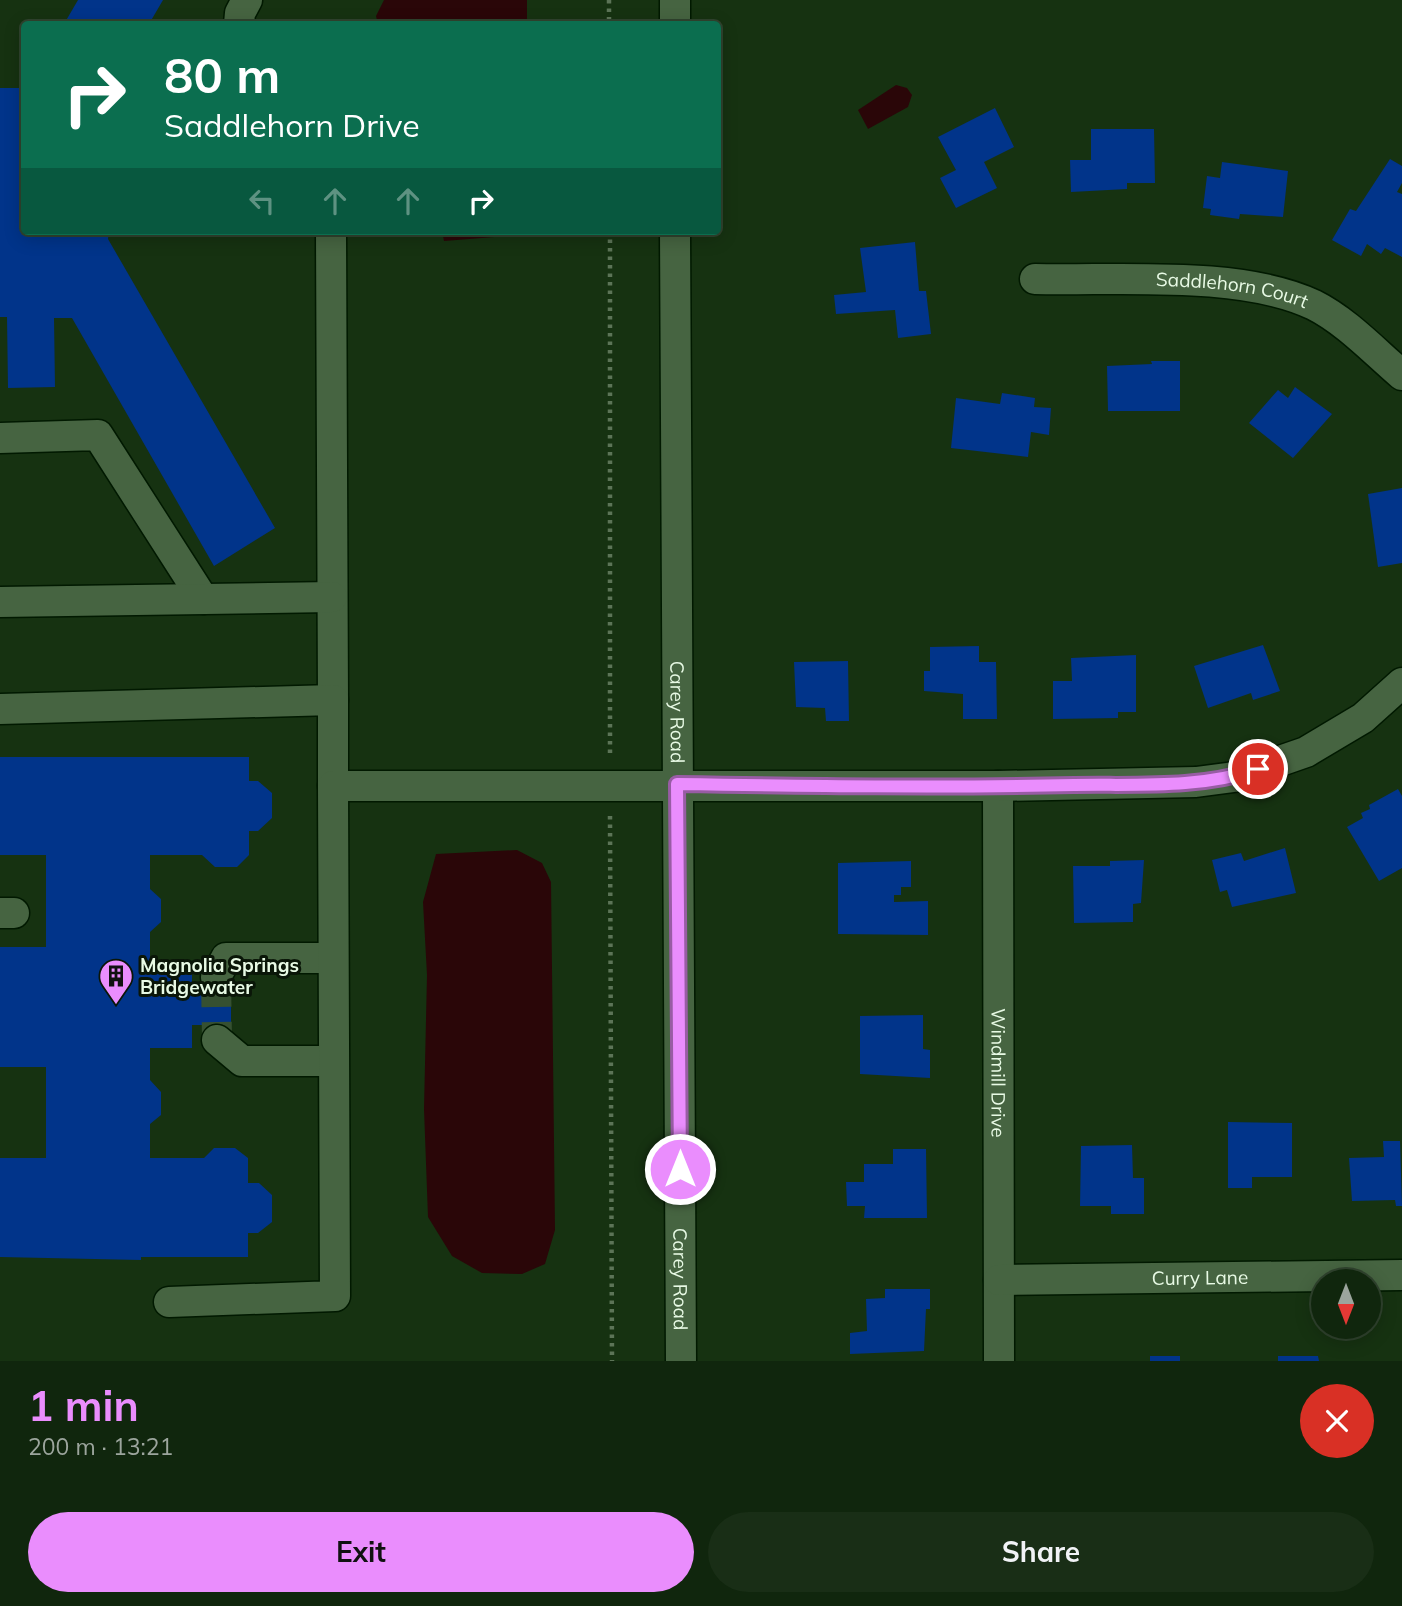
<!DOCTYPE html>
<html lang="en">
<head>
<meta charset="utf-8">
<style>
  :root { --surface:#10260d; --page:#192e16; --text:#f1f3f6; --muted:#9ca59d; --line:#30432e; --accent:#ea8dfd }
  body { margin:0; font-family:Mulish,sans-serif; background:var(--page); color:var(--text); height:100vh; display:flex; flex-direction:column; font-size:26px; white-space:nowrap }
  * { box-sizing:border-box; margin:0 }
  p { font-size:23px; color:var(--muted) }
  .icon { flex:none; width:38px; height:38px; fill:none; stroke:currentColor; stroke-width:2; stroke-linecap:round; stroke-linejoin:round }
  .map { position:relative; height:1361px; overflow:hidden }
  .drawer { display:flex; flex-direction:column; background:var(--surface); flex:1 }
  .drawer>* { flex:none }
  .hud { position:absolute; left:21px; top:21px; width:700px; height:214px; border-radius:7px; box-shadow:0 4px 18px #0003,0 0 0 2px var(--line); background:#0b6e4f; color:#fff; overflow:hidden }
  .needle { width:46px; rotate:180deg }
  .fabs { position:absolute; left:1311px; top:1269px; display:grid; gap:14px }
  .fabs a { display:grid; place-items:center; width:70px; height:70px; border-radius:50%; background:var(--surface); box-shadow:0 4px 18px #0003,0 0 0 2px var(--line); font-size:35px }
  .pin { position:absolute; display:grid; place-items:center; width:60px; height:60px; color:#fff; margin:-30px; border:4px solid #fff; border-radius:50%; box-shadow:0 2px 7px #0007 }
  .me { position:absolute; width:77px; margin:-38px; rotate:0deg; stroke-linejoin:round; filter:drop-shadow(0 0 5px #0008) }
  .turn { display:flex; align-items:center; gap:24px; height:147px; padding:0 28px; font-size:32px }
  .turn .icon { width:91px; height:91px; stroke-width:2.5 }
  .turn b { display:block; font-size:49px; line-height:60px }
  .lanes { display:flex; align-items:center; height:66px; padding:0 28px; background:#0003; justify-content:center; gap:35px; direction:ltr }
  .lanes .off { opacity:.35 }
  .round { display:grid; place-items:center; flex:none; width:74px; height:74px; border-radius:37px; background:var(--page) }
  .summary { display:flex; align-items:center; justify-content:space-between; height:119px; padding:0 28px }
  h1 { font-size:42px; font-weight:700; line-height:52px; color:var(--accent) }
  .primary-button { display:flex; gap:14px; margin-top:auto; padding:14px 28px }
  .primary-button a { flex:1; height:80px; border-radius:42px; background:var(--accent); color:#111; font-size:28px; font-weight:700; line-height:80px; text-align:center }
  .primary-button a+a { background:var(--page); color:var(--text) }
  .map>svg:first-child { display:block }
  .water { fill:#2a0608 }
  .building { fill:#01348a }
  .lines { fill:none; stroke-linecap:round; stroke-linejoin:round }
  .minor-tunnel { stroke:#365031; stroke-width:30; stroke-dasharray:30 15; stroke-linecap:butt }
  .minor-casing { stroke:#011900; stroke-width:33 }
  .path { stroke:#5c7457; stroke-width:4.5; stroke-dasharray:3.5 5; stroke-linecap:butt }
  .minor { stroke:#466441; stroke-width:30 }
  .route-casing { stroke:#985ca4; stroke-width:18 }
  .route { stroke:#ea8dfd; stroke-width:12 }
  .labels { text-anchor:middle; dominant-baseline:central; stroke-width:6; stroke-linejoin:round; paint-order:stroke }
  .street-label { font-size:19px; fill:#e8fae5; stroke:#0a1608 }
  .poi-label { font-size:19px; font-weight:bold; fill:#e8fae5; stroke:#0a1608; text-anchor:start }
</style>
</head>
<body>
<div class="map">
<svg width="1402" height="1361" viewBox="0 0 1402 1361">
  <rect width="100%" height="100%" fill="#163211"/>
  <g class="water">
    <path d="M384 0H527V24H378L376 16Z"/>
    <path d="M896 85 907 88 912 95 908 107 868 129 858 110Z"/>
    <path d="M442 231H530V234L444 241Z"/>
    <path d="M517 850 542 863 551 882 555 1230 545 1264 522 1274 482 1273 452 1256 428 1217 424 1109 427 975 423 902 436 854Z"/>
  </g>
  <g class="building">
    <path d="M78 0H163L149 24H64Z"/>
    <path d="M0 88H24V231H109L108 239 275 528 214 566 72 318H54L55 387 8 388 7 317H0Z"/>
    <path d="M995 108 1014 147 984 162 997 188 956 208 940 178 956 170 938 137Z"/>
    <path d="M1091 129H1154L1155 183H1127V189L1071 192 1070 160H1091Z"/>
    <path d="M1390 159 1402 166V183L1397 192 1402 194V257L1385 248 1381 254 1367 244 1361 256 1332 240 1350 209 1356 211Z"/>
    <path d="M1222 162 1288 171 1283 217 1240 214 1239 219 1210 215 1211 209 1203 208 1207 176 1220 178Z"/>
    <path d="M915 242 919 291H926L931 334 898 338 895 310 836 314 834 295 866 292 860 248Z"/>
    <path d="M1151 361H1180V411H1108L1107 366 1152 364Z"/>
    <path d="M1295 387 1332 414 1293 458 1249 423 1278 390 1288 398Z"/>
    <path d="M1002 393 1035 398 1034 407 1051 408 1049 435 1031 432 1028 457 951 448 956 398 1000 404Z"/>
    <path d="M1402 488V563L1378 567 1368 494Z"/>
    <path d="M1263 645 1280 691 1253 700 1251 693 1208 708 1194 666Z"/>
    <path d="M979 646V662H996L997 719H963V694L924 691V671H930V647Z"/>
    <path d="M1136 655V712H1118V718L1053 719V681H1072L1071 658Z"/>
    <path d="M848 661 849 721H826L825 708 796 707 794 662Z"/>
    <path d="M0 757H249V781H258L272 793V818L258 831H249V855L237 867H215L202 855H150V889L161 899V922L150 932V967H192V986H231V1025H192V1048H150V1080L161 1092V1115L150 1124V1158H204L214 1148H235L248 1158V1183H259L272 1195V1222L258 1233H248V1257H141V1260L0 1257V1158H46V1067H0V947H46V855H0Z"/>
    <path d="M1398 789 1402 796V868L1379 881 1347 827 1363 818 1361 813 1370 809 1369 805Z"/>
    <path d="M1285 848 1296 893 1232 907 1227 890 1220 892 1212 860 1241 853 1244 861Z"/>
    <path d="M1144 860 1141 903 1133 904V922L1074 923 1073 866H1110V861Z"/>
    <path d="M911 861V887H901V895H894V902L928 901V935L838 934V863Z"/>
    <path d="M923 1015V1049L930 1050V1078L860 1074V1016Z"/>
    <path d="M1228 1122 1292 1123V1177H1252V1188H1228Z"/>
    <path d="M1383 1141H1400L1402 1206H1396L1395 1200 1352 1201 1349 1158 1384 1157Z"/>
    <path d="M1132 1145 1133 1178H1144V1214H1111V1206H1080L1081 1146Z"/>
    <path d="M893 1149H926L927 1218H864L865 1206H847L846 1182H864V1164H893Z"/>
    <path d="M885 1289H930V1309H926L924 1351 850 1354V1333L867 1331 866 1299 885 1298Z"/>
    <rect x="1150" y="1356" width="30" height="5"/>
    <path d="M1278 1356H1318L1319 1361H1278Z"/>
  </g>
  <g class="lines">
    <path class="minor-tunnel" d="M216 977 217 1040"/>
    <g class="minor-casing">
      <g id="minor">
        <path d="M675 0V24"/>
        <path d="M239 24 240 13 247 0"/>
        <path d="M331 231 333 700"/>
        <path id="s1" d="M675 231 681 1361"/>
        <path id="s2" d="M1035 279C1117 281 1241 270 1314 305 1346 321 1375 352 1402 375"/>
        <path d="M0 438 98 435 203 599"/>
        <path d="M0 602 332 597"/>
        <path d="M0 709 333 700V786"/>
        <path id="s3" d="M998 786 999 1361"/>
        <path d="M0 913H14"/>
        <path d="M216 977 226 958H333"/>
        <path d="M217 1040 242 1061H332"/>
        <path id="s4" d="M999 1280 1402 1275"/>
        <path d="M169 1302 335 1296 333 786H998L1196 782 1234 777 1306 752 1363 718 1402 683"/>
      </g>
    </g>
    <g class="path">
      <path d="M609 0V24"/>
      <path d="M610 231V755"/>
      <path d="M610 816 612 1361"/>
    </g>
    <use href="#minor" class="minor"/>
  </g>
  <g class="lines">
    <g class="route-casing">
      <path id="route" d="M680 1169 677 784C809 786 942 788 1074 785 1135 784 1200 789 1258 769"/>
    </g>
    <use href="#route" class="route"/>
  </g>
  <defs>
    <g id="building-pin" transform="scale(1.75)"><path d="M0 17L-7.5 6A9.5 9.5 0 1 1 7.5 6Z" fill="#ea8dfd" stroke="#0a1608"/><path d="M-4-6H4V6H1V3H-1V6H-4ZM-2.5-4.3h1.7v1.8h-1.7ZM.8-4.3h1.7v1.8H.8ZM-2.5-1h1.7V.8h-1.7ZM.8-1h1.7V.8H.8Z" fill="#111"/></g>
  </defs>
  <g fill-rule="evenodd">
    <use href="#building-pin" x="116" y="976"/>
  </g>
  <g class="labels">
    <g class="street-label">
      <text stroke="none"><textPath href="#s2" startOffset="198">Saddlehorn Court</textPath></text>
      <text stroke="none"><textPath href="#s1" startOffset="481">Carey Road</textPath></text>
      <text stroke="none"><textPath href="#s3" startOffset="287">Windmill Drive</textPath></text>
      <text stroke="none"><textPath href="#s4" startOffset="201">Curry Lane</textPath></text>
      <text stroke="none"><textPath href="#s1" startOffset="1048">Carey Road</textPath></text>
    </g>
    <g class="poi-label">
      <text x="140" y="965">Magnolia Springs<tspan x="140" dy="22">Bridgewater</tspan></text>
    </g>
  </g>
</svg>
<div class="fabs">
<a><svg class="needle" viewBox="-14 -14 28 28"><path d="M0-13l5 13h-10z" fill="#e53935"/><path d="M0 13l5-13h-10z" fill="#9ca59d"/></svg></a>
</div>
<div class="pin" style="left:1258px;top:769px;background:#d93025"><svg class="icon" aria-label="arrive" viewBox="0 0 24 24"><path d="M6 21V4h12l-3 4 3 4H6"/></svg></div>
<svg class="me" style="left:680px;top:1169px" viewBox="-20 -20 40 40"><circle r="17" fill="#ea8dfd" stroke="#fff" stroke-width="3"/><path d="M0-11L8 9 0 5-8 9z" fill="#fff"/></svg>
<div class="hud">
<div class="turn"><svg class="icon" aria-label="right" viewBox="0 0 24 24"><path d="M7 20v-9h11M14 6l5 5-5 5"/></svg><div><b>80 m</b>Saddlehorn Drive</div></div>
<div class="lanes"><svg class="icon off" aria-label="left" viewBox="0 0 24 24"><path d="M17 20v-9H6M10 6l-5 5 5 5"/></svg><svg class="icon off" aria-label="ahead" viewBox="0 0 24 24"><path d="M12 20V5M6 11l6-6 6 6"/></svg><svg class="icon off" aria-label="ahead" viewBox="0 0 24 24"><path d="M12 20V5M6 11l6-6 6 6"/></svg><svg class="icon" aria-label="right" viewBox="0 0 24 24"><path d="M7 20v-9h11M14 6l5 5-5 5"/></svg></div>
</div>
</div>
<section class="drawer">
<div class="summary"><div><h1>1 min</h1><p>200 m · 13:21</p></div><a class="round" style="background:#d93025;color:#fff"><svg class="icon" aria-label="close" viewBox="0 0 24 24"><path d="M6 6l12 12M18 6L6 18"/></svg></a></div>
<div class="primary-button"><a>Exit</a><a>Share</a></div>
</section>
</body>
</html>
